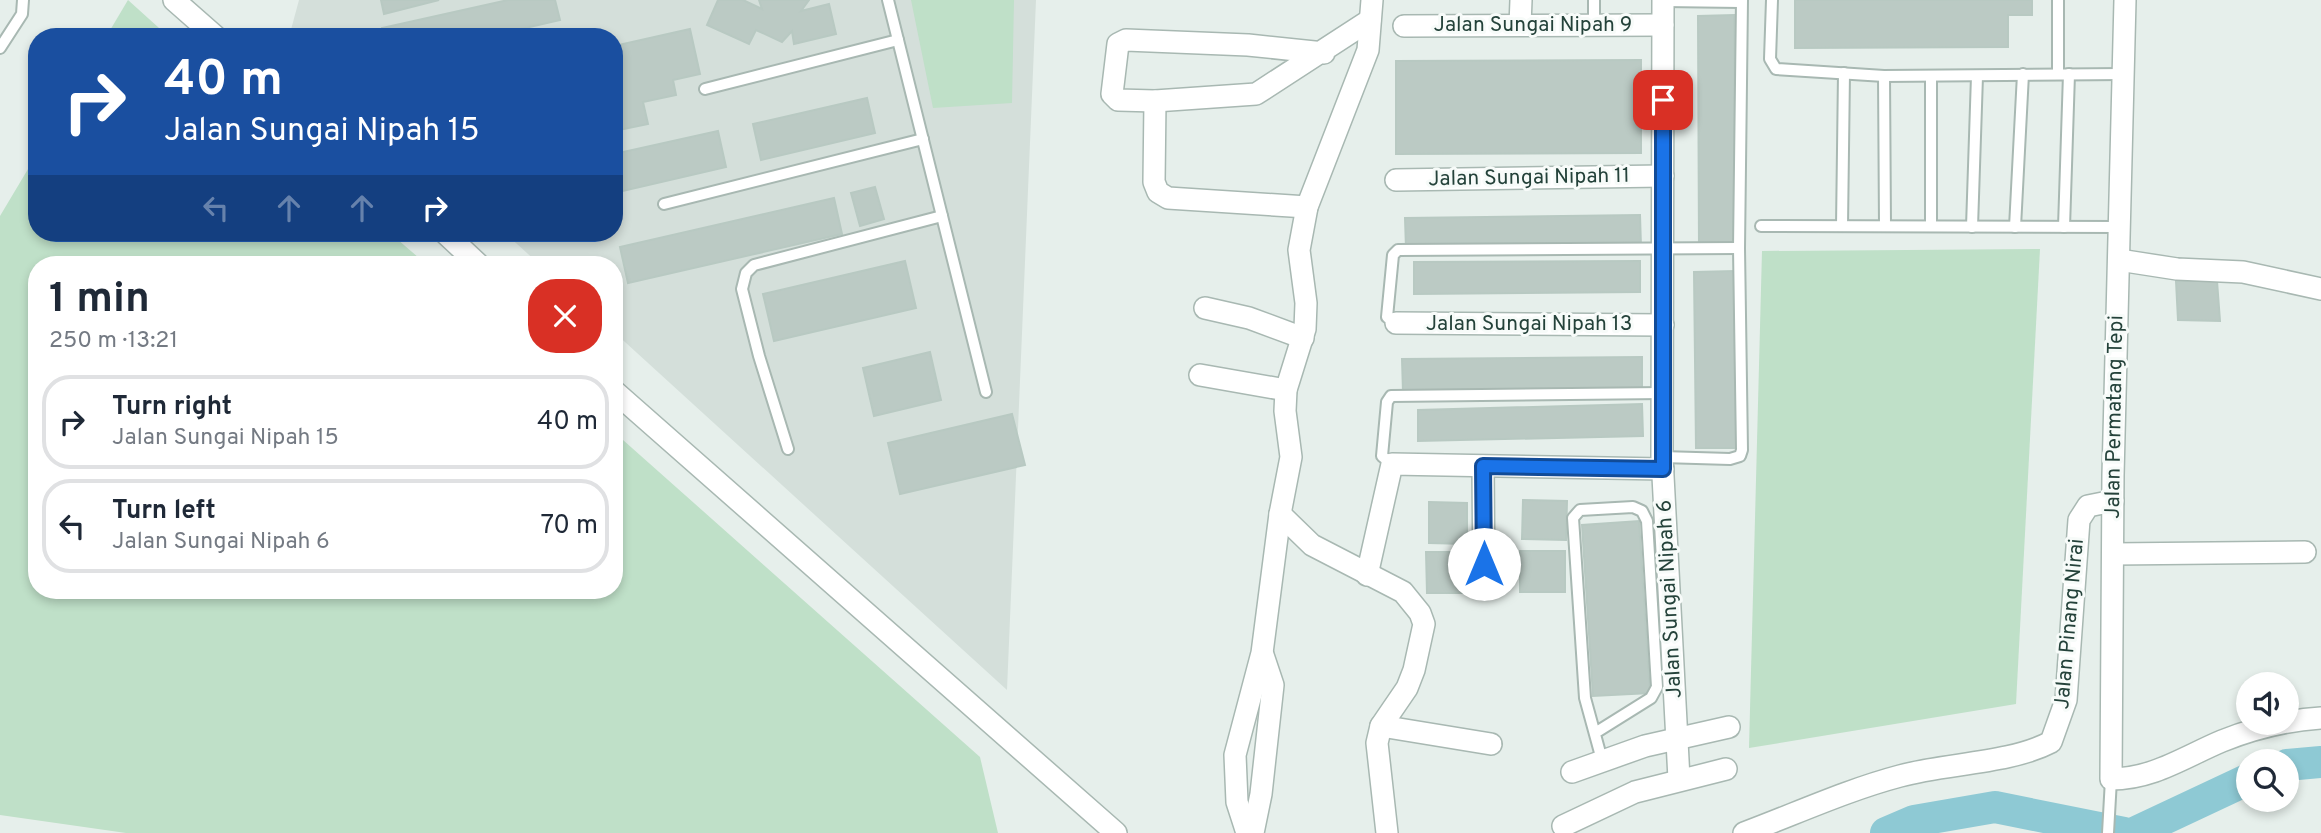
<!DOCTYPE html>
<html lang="en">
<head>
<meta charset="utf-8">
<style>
  :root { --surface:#fff; --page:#f2f2f3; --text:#1f2937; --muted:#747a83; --line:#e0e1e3 }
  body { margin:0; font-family:Overpass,sans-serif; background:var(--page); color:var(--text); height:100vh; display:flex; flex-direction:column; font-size:26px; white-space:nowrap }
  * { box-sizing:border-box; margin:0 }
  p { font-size:23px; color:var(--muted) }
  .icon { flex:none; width:38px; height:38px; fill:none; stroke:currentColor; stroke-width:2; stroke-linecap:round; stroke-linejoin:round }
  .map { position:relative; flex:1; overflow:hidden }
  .sheet { position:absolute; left:28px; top:256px; width:595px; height:343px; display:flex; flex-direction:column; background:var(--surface); border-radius:28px; box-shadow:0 4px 10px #0003 }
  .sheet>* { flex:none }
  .banner { position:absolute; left:28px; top:28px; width:595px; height:214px; border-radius:28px; box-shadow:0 4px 10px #0003; background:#1a4fa0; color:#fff; overflow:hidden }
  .buttons { position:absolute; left:2236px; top:672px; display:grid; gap:14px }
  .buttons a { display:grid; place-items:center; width:63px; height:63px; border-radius:50%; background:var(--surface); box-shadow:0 4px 10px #0003; font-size:35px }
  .pin { position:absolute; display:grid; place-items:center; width:60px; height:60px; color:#fff; margin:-30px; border-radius:14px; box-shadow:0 4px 10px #0006 }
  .me { position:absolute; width:77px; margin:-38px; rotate:0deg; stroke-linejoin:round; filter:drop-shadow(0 0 5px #0008) }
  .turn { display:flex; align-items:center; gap:24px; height:147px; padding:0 21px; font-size:32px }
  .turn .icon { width:91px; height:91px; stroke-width:2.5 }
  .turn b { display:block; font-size:49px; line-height:60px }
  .lanes { display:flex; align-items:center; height:66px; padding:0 21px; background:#0003; justify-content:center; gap:35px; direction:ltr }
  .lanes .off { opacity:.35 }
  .round { display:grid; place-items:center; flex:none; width:74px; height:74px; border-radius:28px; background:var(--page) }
  .headline { display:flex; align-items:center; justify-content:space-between; height:119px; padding:0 21px }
  h1 { font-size:42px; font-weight:700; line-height:52px }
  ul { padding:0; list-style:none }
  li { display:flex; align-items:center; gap:21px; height:94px; margin:0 14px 10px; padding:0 7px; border:4px solid var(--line); border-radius:28px }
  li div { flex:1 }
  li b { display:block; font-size:26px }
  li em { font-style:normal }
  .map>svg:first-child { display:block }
  .built { fill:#d4dfda }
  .green { fill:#bfe0c8 }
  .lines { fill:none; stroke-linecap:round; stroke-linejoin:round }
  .river { stroke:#8ec9d4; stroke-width:32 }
  .building { fill:#bbcac4; stroke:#b8c9c2; stroke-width:2 }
  .service-casing { stroke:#a8b8b2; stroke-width:14 }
  .minor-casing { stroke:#a8b8b2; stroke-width:24 }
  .service { stroke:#fff; stroke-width:10 }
  .minor { stroke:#fff; stroke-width:21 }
  .route-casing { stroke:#114b97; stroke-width:18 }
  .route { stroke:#1a73e8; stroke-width:12 }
  .labels { text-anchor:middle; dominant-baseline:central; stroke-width:6; stroke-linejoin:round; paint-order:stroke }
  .street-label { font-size:21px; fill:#24423a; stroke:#f7fbf9 }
</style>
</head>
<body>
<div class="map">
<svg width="2321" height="833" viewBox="0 0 2321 833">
  <rect width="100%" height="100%" fill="#e6efeb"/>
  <path class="built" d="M299 0H1036L1007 690 614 332V264H539L505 233H614V37H289Z"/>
  <g class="green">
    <path d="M128 0 169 37H106Z"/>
    <path d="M911 0H1014L1012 103 933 108Z"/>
    <path d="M37 154V233H390L426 264H37V590H614V432L980 757 998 833H126L0 815V216Z"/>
    <path d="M2040 249 2016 704 1749 748 1762 251Z"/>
  </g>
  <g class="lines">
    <g class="river">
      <path d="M2287 765 2321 762"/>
      <path d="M1886 833 1914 821 1995 807 2124 833"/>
      <path d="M2134 833 2249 779"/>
    </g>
  </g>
  <g class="building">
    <path d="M381 0H439L384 14Z"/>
    <path d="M508 0H555L560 20 486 37H383L382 28Z"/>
    <path d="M718 0H743L762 9 759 0H809L801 11 829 4 836 34 794 44 792 31 782 42 756 30 749 44 707 25Z"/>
    <path d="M1795 0H2032V15H2008V47L1795 48Z"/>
    <path d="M1734 15 1735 245 1699 246 1698 16Z"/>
    <path d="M690 29 700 74 673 80 676 95 643 102 648 124 614 131V46Z"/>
    <path d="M1641 60V153L1396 154V61Z"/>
    <path d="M867 98 875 133 761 160 753 124Z"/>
    <path d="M718 131 726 167 614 193V154Z"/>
    <path d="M875 187 884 219 860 226 851 193Z"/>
    <path d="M834 198 842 234 628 283 620 247Z"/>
    <path d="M1640 215 1641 247 1406 249 1405 218Z"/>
    <path d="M905 261 916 308 774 341 763 294Z"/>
    <path d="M1640 261V292L1414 294V262Z"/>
    <path d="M1735 271 1738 448H1696L1694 272Z"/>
    <path d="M2176 281H2217L2220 321 2178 320Z"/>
    <path d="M930 352 941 400 874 416 863 368Z"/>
    <path d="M1642 357V390L1403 392 1402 359Z"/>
    <path d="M1642 404 1643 436 1418 441V410Z"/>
    <path d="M1012 414 1025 465 900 494 888 443Z"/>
    <path d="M1523 500 1567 501 1566 540 1522 539Z"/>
    <path d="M1429 502 1467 503V544L1429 543Z"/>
    <path d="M1639 521 1650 693 1593 696 1582 525Z"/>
    <rect x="1520" y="551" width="45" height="41"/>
    <path d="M1426 552H1465L1466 593H1427Z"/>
  </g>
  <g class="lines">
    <g class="service-casing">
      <g id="service">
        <path d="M888 0 986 392"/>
        <path d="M1594 0V25"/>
        <path d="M1772 0 1770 59 1776 69 1884 76 2124 74"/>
        <path d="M1663 1 1741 2"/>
        <path d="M0 48 22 14 23 0"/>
        <path d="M2058 73V0"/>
        <path d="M1884 76 1885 226"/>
        <path d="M705 89 898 40"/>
        <path d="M664 204 923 139"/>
        <path d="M1761 226 2120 227"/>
        <path d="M1842 226 1844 73"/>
        <path d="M1931 226V76"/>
        <path d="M1972 227 1977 76"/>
        <path d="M2015 227 2023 74"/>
        <path d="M2064 227 2069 74"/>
        <path d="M1396 323 1387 317 1393 255 1398 250 1739 248"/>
        <path d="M788 449 759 356 742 289 746 273 754 265 942 216"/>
        <path d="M1662 457 1730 459 1740 456 1742 450 1739 248 1742 0"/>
        <path d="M1392 464 1382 456 1387 402 1391 396 1663 393"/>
        <path d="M1595 733 1651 698 1657 687 1647 521 1642 511 1633 507 1580 510 1573 518 1585 698 1602 760"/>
        <path d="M2108 833 2111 779"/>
      </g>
    </g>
    <g class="minor-casing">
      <g id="minor">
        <path d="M174 0 216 37"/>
        <path d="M1663 0 1662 457 1679 779"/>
        <path d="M2125 0 2113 475 2111 779C2153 779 2184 757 2222 741 2252 729 2289 720 2321 718"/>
        <path d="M1520 25 1521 0"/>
        <path d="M1404 26 1663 25"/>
        <path d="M1324 53 1248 45 1126 40 1118 44 1112 94 1118 100 1155 101 1256 94 1370 20"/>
        <path d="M1155 101 1154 182 1158 192 1168 198 1307 207"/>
        <path d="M1396 180 1663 176"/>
        <path d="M445 233 478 264"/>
        <path d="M2119 260 2177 269 2243 272 2321 289"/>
        <path d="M1205 308 1249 318 1303 338"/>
        <path d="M1396 323 1663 325"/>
        <path d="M1200 375 1286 390"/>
        <path d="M614 391 1116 833"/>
        <path d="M1483 466 1484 589"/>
        <path d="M1280 514 1312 545 1403 592 1420 613 1424 624 1414 670 1407 688 1381 726 1377 743 1387 833"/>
        <path d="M2113 554 2305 552"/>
        <path d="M1367 575 1392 464 1663 469"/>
        <path d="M1381 726 1491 744"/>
        <path d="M1572 772 1645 746 1729 727"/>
        <path d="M1563 826 1635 792 1726 769"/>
        <path d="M1247 833 1237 802 1235 755 1262 653 1280 514 1291 457 1285 411 1286 390 1305 329 1306 303 1299 250 1307 207 1368 50 1372 0"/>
        <path d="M1253 833 1261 794 1273 685 1263 655"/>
        <path d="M1744 833C1795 814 1847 790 1900 776 1946 763 2009 764 2051 742L2066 700 2079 520 2088 506 2113 501"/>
      </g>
    </g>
    <use href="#service" class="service"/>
    <use href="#minor" class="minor"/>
  </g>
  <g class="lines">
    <g class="route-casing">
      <path id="route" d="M1484 564 1483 466 1663 469V100"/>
    </g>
    <use href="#route" class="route"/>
  </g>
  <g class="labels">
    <g class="street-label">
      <text x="1533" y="25">Jalan Sungai Nipah 9</text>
      <text transform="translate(1529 178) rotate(-1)">Jalan Sungai Nipah 11</text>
      <text x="1529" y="324">Jalan Sungai Nipah 13</text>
      <text transform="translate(2115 417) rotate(-89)">Jalan Permatang Tepi</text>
      <text transform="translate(1670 599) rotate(-93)">Jalan Sungai Nipah 6</text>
      <text transform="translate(2070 624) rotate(-85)">Jalan Pinang Nirai</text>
    </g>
  </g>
</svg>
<div class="buttons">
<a><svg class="icon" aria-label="sound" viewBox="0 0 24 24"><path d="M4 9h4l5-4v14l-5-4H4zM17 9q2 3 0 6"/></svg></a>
<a><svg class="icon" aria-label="search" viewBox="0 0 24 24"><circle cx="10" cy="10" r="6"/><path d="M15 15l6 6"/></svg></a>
</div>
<div class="pin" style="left:1663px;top:100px;background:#d93025"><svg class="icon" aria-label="arrive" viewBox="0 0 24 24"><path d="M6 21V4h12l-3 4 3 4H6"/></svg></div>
<svg class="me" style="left:1484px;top:564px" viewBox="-20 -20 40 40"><circle r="19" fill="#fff"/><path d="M0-13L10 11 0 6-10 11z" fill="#1a73e8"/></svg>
<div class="banner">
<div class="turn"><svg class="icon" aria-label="right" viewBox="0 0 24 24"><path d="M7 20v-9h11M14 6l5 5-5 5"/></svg><div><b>40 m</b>Jalan Sungai Nipah 15</div></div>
<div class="lanes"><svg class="icon off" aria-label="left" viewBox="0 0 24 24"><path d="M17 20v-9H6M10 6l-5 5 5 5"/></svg><svg class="icon off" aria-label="ahead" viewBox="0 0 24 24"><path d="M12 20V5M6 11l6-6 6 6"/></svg><svg class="icon off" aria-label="ahead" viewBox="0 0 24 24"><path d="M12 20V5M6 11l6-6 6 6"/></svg><svg class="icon" aria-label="right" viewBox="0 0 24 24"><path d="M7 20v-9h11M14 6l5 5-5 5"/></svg></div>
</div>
<section class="sheet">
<div class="headline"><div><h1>1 min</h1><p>250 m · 13:21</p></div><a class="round" style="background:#d93025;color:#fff"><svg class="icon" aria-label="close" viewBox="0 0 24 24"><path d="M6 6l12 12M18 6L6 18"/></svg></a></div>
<ul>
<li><svg class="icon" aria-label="right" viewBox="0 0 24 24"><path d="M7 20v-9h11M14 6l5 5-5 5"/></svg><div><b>Turn right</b><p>Jalan Sungai Nipah 15</p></div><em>40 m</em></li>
<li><svg class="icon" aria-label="left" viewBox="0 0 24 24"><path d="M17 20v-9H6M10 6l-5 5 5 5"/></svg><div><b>Turn left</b><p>Jalan Sungai Nipah 6</p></div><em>70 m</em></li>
</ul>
</section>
</div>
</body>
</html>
